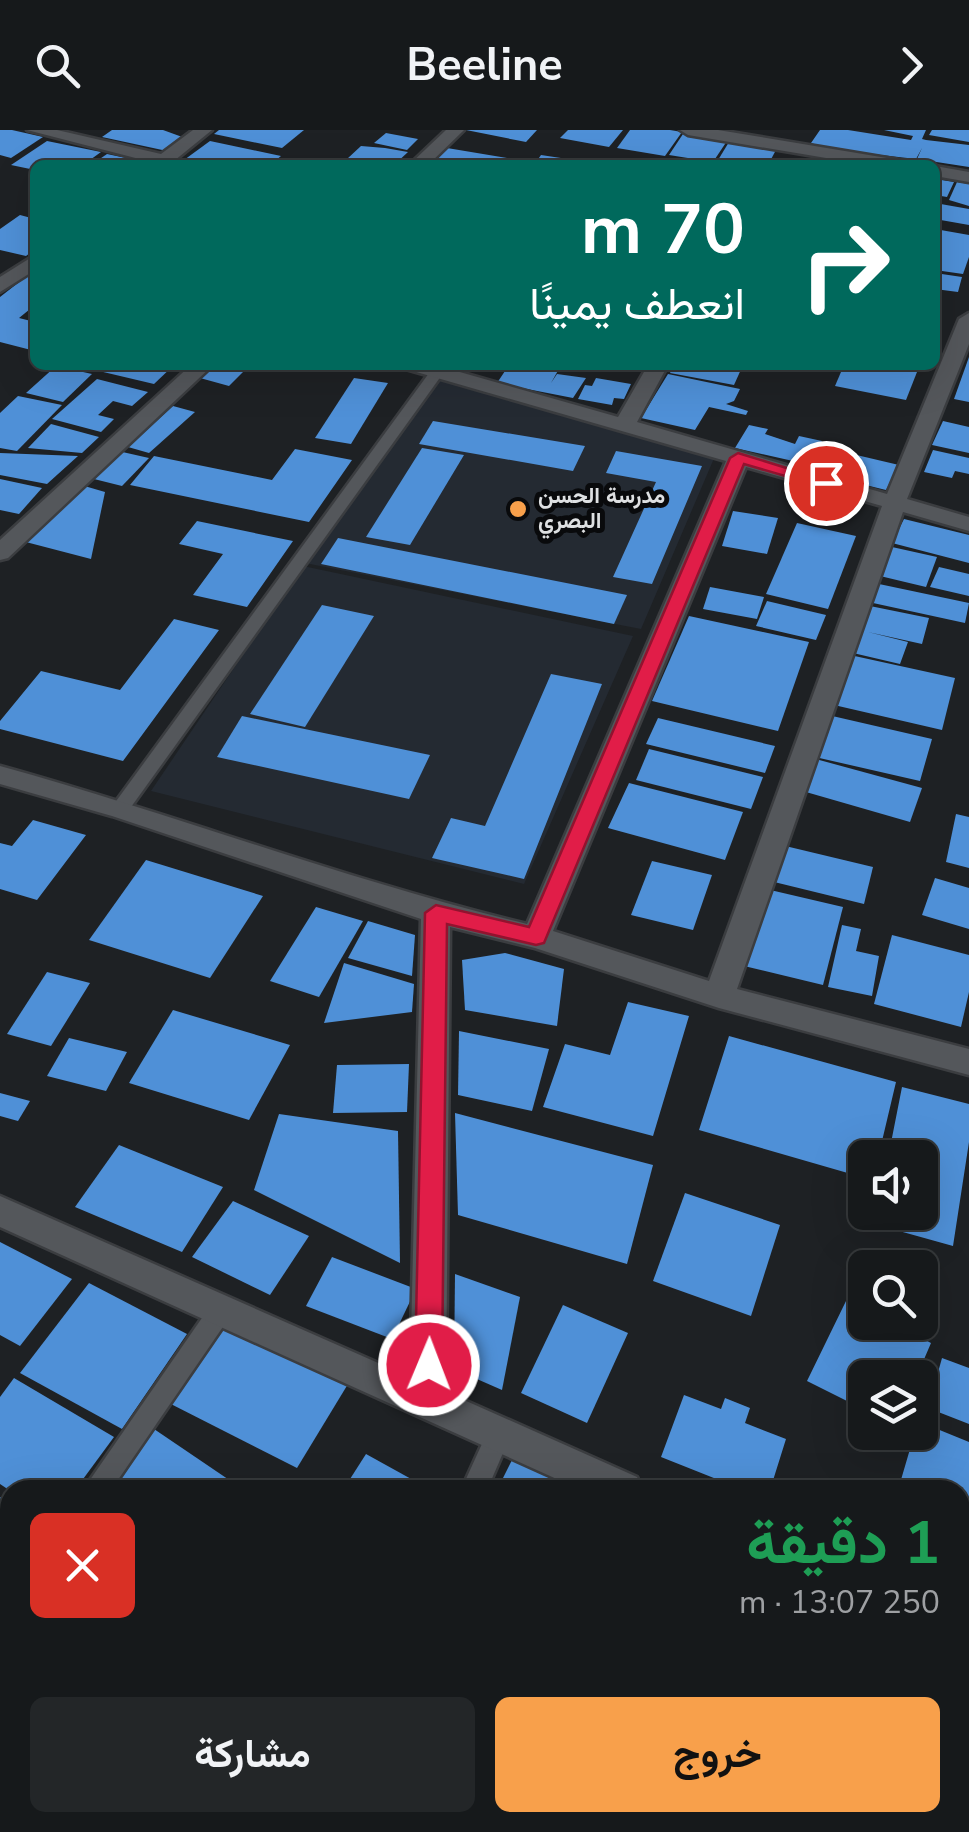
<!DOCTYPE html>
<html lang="ar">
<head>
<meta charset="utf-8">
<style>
  :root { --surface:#16191b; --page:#232628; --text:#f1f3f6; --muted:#9ea0a3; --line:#35383a; --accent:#f8a04b }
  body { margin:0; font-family:"Nunito Sans",Vazirmatn,sans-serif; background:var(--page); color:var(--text); direction:rtl; height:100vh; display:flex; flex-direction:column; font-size:38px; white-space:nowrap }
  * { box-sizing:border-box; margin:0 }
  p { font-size:32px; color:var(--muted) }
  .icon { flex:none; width:55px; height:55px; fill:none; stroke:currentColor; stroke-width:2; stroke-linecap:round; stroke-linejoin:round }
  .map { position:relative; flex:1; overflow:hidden; direction:ltr }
  .panel { position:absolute; left:0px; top:1350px; width:970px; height:352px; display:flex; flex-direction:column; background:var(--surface); border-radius:30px 30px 0 0; box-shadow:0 10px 40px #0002,0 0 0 2px var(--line); direction:rtl }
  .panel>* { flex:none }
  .top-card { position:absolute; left:30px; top:30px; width:910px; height:210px; border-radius:15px; box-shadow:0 10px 40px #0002,0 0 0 2px var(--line); direction:rtl; background:#00695c; color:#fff; overflow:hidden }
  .controls { position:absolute; left:848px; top:1010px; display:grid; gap:20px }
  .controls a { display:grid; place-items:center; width:90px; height:90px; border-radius:15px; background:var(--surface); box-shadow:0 10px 40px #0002,0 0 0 2px var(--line); font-size:50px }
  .pin { position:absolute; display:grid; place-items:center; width:85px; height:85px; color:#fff; margin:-42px; border:5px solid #fff; border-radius:50%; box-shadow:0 2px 10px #0007 }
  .me { position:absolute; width:110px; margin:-55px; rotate:1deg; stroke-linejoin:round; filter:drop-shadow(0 0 8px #0008) }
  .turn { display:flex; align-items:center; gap:35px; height:210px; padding:0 30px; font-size:45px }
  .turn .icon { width:130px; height:130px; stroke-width:2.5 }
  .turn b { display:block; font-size:70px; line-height:85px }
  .round { display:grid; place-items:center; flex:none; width:105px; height:105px; border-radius:15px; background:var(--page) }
  .summary { display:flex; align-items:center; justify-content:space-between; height:170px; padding:0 30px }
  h1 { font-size:60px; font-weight:700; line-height:75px; color:#1e9e55 }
  .primary-button { display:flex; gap:20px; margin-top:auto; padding:20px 30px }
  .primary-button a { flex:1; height:115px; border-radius:15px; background:var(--accent); color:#111; font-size:40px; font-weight:700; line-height:115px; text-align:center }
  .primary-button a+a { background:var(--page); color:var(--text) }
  header { display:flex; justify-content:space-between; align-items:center; height:130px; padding:0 30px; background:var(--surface); font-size:45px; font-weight:700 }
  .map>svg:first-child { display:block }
  .built { fill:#242a32 }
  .building { fill:#4f90d7 }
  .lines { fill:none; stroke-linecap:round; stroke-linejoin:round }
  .lane-casing { stroke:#3b3d40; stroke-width:5 }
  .street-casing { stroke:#3b3d40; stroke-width:5 }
  .lane { fill:#54575b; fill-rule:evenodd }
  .street { fill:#54575b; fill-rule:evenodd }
  .route { fill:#e11d48; stroke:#92132f; stroke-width:2.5 }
  .poi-dot { fill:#f8a04b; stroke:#090a0c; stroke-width:4 }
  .labels { text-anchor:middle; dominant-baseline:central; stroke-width:10; stroke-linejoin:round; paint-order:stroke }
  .far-poi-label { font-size:22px; font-weight:bold; fill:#dee0e2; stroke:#090a0c; text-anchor:start }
</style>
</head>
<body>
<header><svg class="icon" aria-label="forward" viewBox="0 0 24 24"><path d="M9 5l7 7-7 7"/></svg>Beeline<svg class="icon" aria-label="search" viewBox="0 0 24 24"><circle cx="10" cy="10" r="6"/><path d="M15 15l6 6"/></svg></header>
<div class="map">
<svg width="969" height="1702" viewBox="0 0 969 1702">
  <rect width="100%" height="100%" fill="#1e2124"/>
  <g class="built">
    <path d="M439 247 715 326 641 499 305 433Z"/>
    <path d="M303 436 633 506 524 754 151 661Z"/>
  </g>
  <g class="building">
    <path d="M0 0H12L43 7 11 28 0 25Z"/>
    <path d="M112 0H163L185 8 167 21 102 7Z"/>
    <path d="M219 0H304L282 18 214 4Z"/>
    <path d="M466 0H537L526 12Z"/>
    <path d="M568 0H623L609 17 560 8Z"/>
    <path d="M630 0H670L682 2 665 26 617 18Z"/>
    <path d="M820 0H848L911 10 913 6 884 0H926L922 9 926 10 969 15V37L917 29 922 18 916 29 828 19 811 13Z"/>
    <path d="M932 0H969V12L929 5Z"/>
    <path d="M386 3 418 9 407 20 374 13Z"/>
    <path d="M683 4 727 11 713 32 669 25Z"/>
    <path d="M47 11 101 22 83 35 63 30 56 35H35V40L11 35Z"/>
    <path d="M210 11 281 26 270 35H206L184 30Z"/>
    <path d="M729 12 741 13 777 18 768 35H715Z"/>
    <path d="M361 16 385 18 408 22 394 35 347 29Z"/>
    <path d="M447 18 525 31 522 35 434 33Z"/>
    <path d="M107 24 150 33 149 35H91Z"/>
    <path d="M541 25 594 33V35H534Z"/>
    <path d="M935 49 954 52 947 67 935 65Z"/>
    <path d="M957 52 969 54V76L949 70Z"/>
    <path d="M935 73 969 79V95L935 89Z"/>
    <path d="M20 85 35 89V119L26 126 0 120V99Z"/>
    <path d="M935 99 969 105V127L963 144 935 140Z"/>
    <path d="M935 143 962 147 958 162 935 159Z"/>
    <path d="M27 146 35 147V175L19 188 35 192V221L0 212V167Z"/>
    <path d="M969 227V272L954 269Z"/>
    <path d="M106 235H174L154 254 99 241Z"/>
    <path d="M215 235H250L229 256 200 248Z"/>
    <path d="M509 235 560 237 551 253 557 244 586 248 573 268 497 253Z"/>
    <path d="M674 235H743L734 255 670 243Z"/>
    <path d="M844 235H880L917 242 906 270 835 256Z"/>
    <path d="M56 236 92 244 63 272 26 263Z"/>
    <path d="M668 244 740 259 734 271 726 274 748 281 746 285 709 277 695 300 641 288Z"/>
    <path d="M354 248 388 253 351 314 315 308Z"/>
    <path d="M596 248 631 254 624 269 614 268 612 275 578 269 585 255 592 256Z"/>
    <path d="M97 249 148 262 132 276 113 271 98 285 114 289 101 302 52 289Z"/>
    <path d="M18 266 62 275 17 321 0 318V283Z"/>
    <path d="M173 276 195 282 149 323 128 317Z"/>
    <path d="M433 291 585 316 573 341 419 314Z"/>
    <path d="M943 291 969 297V323L932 315Z"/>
    <path d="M51 294 99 307 82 323 28 318Z"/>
    <path d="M749 295 768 299 765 304 795 314 799 306 822 311 807 340 790 336 793 331 735 318Z"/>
    <path d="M422 318 464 325 410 415 366 407Z"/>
    <path d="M295 319 352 330 309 392 130 355 154 326 272 350Z"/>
    <path d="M831 319 899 335 886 360 808 341 818 324 827 326Z"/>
    <path d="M933 320 969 328V344L955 341 952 348 924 342Z"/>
    <path d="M118 321 149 328 122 356 90 348Z"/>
    <path d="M616 321 702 336 652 454 613 447 656 352 606 343Z"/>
    <path d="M0 323 78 326 47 354 0 345Z"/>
    <path d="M0 349 42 358 19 384 0 380Z"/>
    <path d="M81 355 105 362 91 429 22 411Z"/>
    <path d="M733 381 778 388 767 424 722 416Z"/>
    <path d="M904 389 969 405V433L892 413Z"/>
    <path d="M197 391 293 411 247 477 193 465 223 424 179 414Z"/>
    <path d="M797 393 856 406 828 479 766 464Z"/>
    <path d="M338 408 627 465 614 494 321 434Z"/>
    <path d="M892 417 937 427 926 457 880 446Z"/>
    <path d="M939 437 969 444V466L930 457Z"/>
    <path d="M879 454 969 473 965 493 873 473Z"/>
    <path d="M710 457 764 467 757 489 703 479Z"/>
    <path d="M767 471 826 485 816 510 756 496Z"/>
    <path d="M322 475 374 486 305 597 250 584Z"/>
    <path d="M870 476 929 488 922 514 868 502 908 512 900 534 853 523Z"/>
    <path d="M689 486 809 512 778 601 652 571Z"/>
    <path d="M174 489 219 500 123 631 0 599V591L41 541 120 560Z"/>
    <path d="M850 525 955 548 942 600 834 575Z"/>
    <path d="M551 544 602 554 524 749 432 728 451 688 485 696Z"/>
    <path d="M828 585 932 609 920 651 815 627Z"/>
    <path d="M242 586 430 625 409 669 217 627Z"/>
    <path d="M658 588 775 616 765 643 646 614Z"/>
    <path d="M649 619 763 647 751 679 636 650Z"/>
    <path d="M812 628 922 658 910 692 799 660Z"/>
    <path d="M629 653 743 682 725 730 608 698Z"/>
    <path d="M956 684 969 687V738L946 732Z"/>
    <path d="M33 690 86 705 37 770 0 759V713L12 716Z"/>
    <path d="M777 714 873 737 864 774 766 750Z"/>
    <path d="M146 730 263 766 210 848 89 810Z"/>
    <path d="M652 731 712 745 693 800 631 785Z"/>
    <path d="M935 748 969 758V799L922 785Z"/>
    <path d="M766 759 843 777 823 855 744 836Z"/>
    <path d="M316 777 363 791 319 867 270 851Z"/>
    <path d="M368 791 415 805 412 846 348 828Z"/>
    <path d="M842 795 861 799 856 821 879 826 872 866 828 857Z"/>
    <path d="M892 805 969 825V862L961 897 874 874Z"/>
    <path d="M505 823 564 839 557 896 465 880 462 830Z"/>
    <path d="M344 833 414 854 412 882 324 893Z"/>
    <path d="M47 842 90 853 51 916 7 904Z"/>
    <path d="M628 872 689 886 653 1006 543 977 565 914 610 925Z"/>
    <path d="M173 880 290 915 249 990 129 953Z"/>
    <path d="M459 901 549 919 532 981 458 965Z"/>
    <path d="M729 906 896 952 878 1028H865V1048L699 1000Z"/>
    <path d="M69 908 127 922 106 961 47 946Z"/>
    <path d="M409 934 407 982 333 983 337 935Z"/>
    <path d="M902 957 969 974V1012L953 1116 874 1094 877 1082H920V1028H888Z"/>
    <path d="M0 963 30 971 18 991 0 986Z"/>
    <path d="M455 983 653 1035 627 1134 458 1085Z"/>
    <path d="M279 984 398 1001 400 1133 254 1060Z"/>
    <path d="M119 1015 223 1057 182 1122 75 1077Z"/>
    <path d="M685 1063 780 1095 751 1186 653 1151Z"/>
    <path d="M233 1071 309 1106 270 1165 192 1127Z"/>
    <path d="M0 1112 72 1149 20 1216 0 1205Z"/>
    <path d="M332 1127 416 1159 392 1209 306 1176Z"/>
    <path d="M455 1144 520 1167 502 1260 454 1239Z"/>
    <path d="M89 1153 187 1204 122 1299 20 1243Z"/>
    <path d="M846 1171 865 1180V1192H890L931 1213 916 1248H865V1280L807 1251Z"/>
    <path d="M563 1175 628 1203 587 1293 521 1263Z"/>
    <path d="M217 1190 348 1254 297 1338 163 1270Z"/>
    <path d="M942 1228 969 1238V1294L928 1278Z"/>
    <path d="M14 1248 114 1307 75 1360H9L0 1354V1267Z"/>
    <path d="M684 1265 721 1279 725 1268 750 1278 745 1293 786 1309 770 1360H744L661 1327Z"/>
    <path d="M920 1292 969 1312V1448L960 1444V1360H898L915 1302H920Z"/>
    <path d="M154 1299 244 1360H138L117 1345Z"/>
    <path d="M366 1324 413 1350 407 1360H343Z"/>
    <path d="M512 1330 577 1360H497Z"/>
    <path d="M0 1367 10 1373V1458L6 1464 0 1460Z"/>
    <path d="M960 1525 969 1529V1702L946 1692H960Z"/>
    <path d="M0 1575 10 1581V1692H69L63 1702H0Z"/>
    <path d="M345 1692H483L480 1702H348L342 1699Z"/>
    <path d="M517 1692H608L629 1702H514Z"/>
    <path d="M726 1692H876L873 1702H723Z"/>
  </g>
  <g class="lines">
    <g class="lane-casing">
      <g id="lane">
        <path d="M164 27 190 33 192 35 160 32 158 30Z"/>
        <path d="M432 239 444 242 126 684H114L111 679 114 674Z"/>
        <path d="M221 1169 229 1172 233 1180 229 1188 111 1360H83L213 1172Z"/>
        <path d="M500 1290 509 1294 512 1302 487 1360H461L491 1294Z"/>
        <path d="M10 1470V1507L0 1511V1475Z"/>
        <path d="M310 1692H339L335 1702H307Z"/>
        <path d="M701 1692H730L726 1702H698Z"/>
      </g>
    </g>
    <g class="street-casing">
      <g id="street">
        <path d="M27 0H57L161 24 193 0H212L169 35H149L151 32Z"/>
        <path d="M446 0H464L428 35H409Z"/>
        <path d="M680 0H718L899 30 908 35H868L688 5Z"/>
        <path d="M935 36 969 42V52L935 46Z"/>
        <path d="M35 125V140L0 162V147Z"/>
        <path d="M969 183V214L907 369 969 387V401L903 382 737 859 969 919V945L719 878 535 818 450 797 446 1262 637 1347 643 1360H581L0 1097V1066L410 1247 421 789 112 686 0 654V636C177 685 349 751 527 794L726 331 406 239 403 235H435L618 287 648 235H668L637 292 887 364 959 189ZM746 337 882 376 709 851 553 801Z"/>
        <path d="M191 235H213L8 428 0 430V410Z"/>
        <path d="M960 1486 969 1490V1530L960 1526Z"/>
      </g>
    </g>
    <use href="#lane" class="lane"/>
    <use href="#street" class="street"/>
  </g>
  <path class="route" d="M738 323 835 353 826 358 744 334 544 813 536 815 447 794 442 1235 438 1244 429 1248 419 1244 415 1235 425 783 436 775 529 797 730 328Z"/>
  <circle class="poi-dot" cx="518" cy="379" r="10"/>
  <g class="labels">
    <g class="far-poi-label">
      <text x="538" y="366">مدرسة الحسن<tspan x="538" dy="25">البصري</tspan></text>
    </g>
  </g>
</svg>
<div class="controls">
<a><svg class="icon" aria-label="sound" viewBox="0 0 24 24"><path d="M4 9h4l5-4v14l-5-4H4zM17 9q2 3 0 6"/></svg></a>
<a><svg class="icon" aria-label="search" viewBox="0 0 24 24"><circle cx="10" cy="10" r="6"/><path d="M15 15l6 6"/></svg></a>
<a><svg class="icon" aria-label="layers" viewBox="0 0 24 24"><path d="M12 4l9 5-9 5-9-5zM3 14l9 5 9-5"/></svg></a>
</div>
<div class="pin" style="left:826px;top:353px;background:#d93025"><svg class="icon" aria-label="arrive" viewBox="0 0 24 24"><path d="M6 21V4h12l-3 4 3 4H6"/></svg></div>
<svg class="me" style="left:429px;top:1235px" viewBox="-20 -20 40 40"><circle r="17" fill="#e11d48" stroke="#fff" stroke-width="3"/><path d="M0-11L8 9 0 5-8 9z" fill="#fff"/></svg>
<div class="top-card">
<div class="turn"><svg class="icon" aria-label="right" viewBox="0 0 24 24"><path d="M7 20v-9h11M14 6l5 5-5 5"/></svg><div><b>70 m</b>انعطف يمينًا</div></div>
</div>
<section class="panel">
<div class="summary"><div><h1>1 دقيقة</h1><p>250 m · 13:07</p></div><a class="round" style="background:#d93025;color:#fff"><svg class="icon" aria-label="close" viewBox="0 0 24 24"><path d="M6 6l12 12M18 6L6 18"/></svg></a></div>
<div class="primary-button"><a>خروج</a><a>مشاركة</a></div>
</section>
</div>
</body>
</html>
